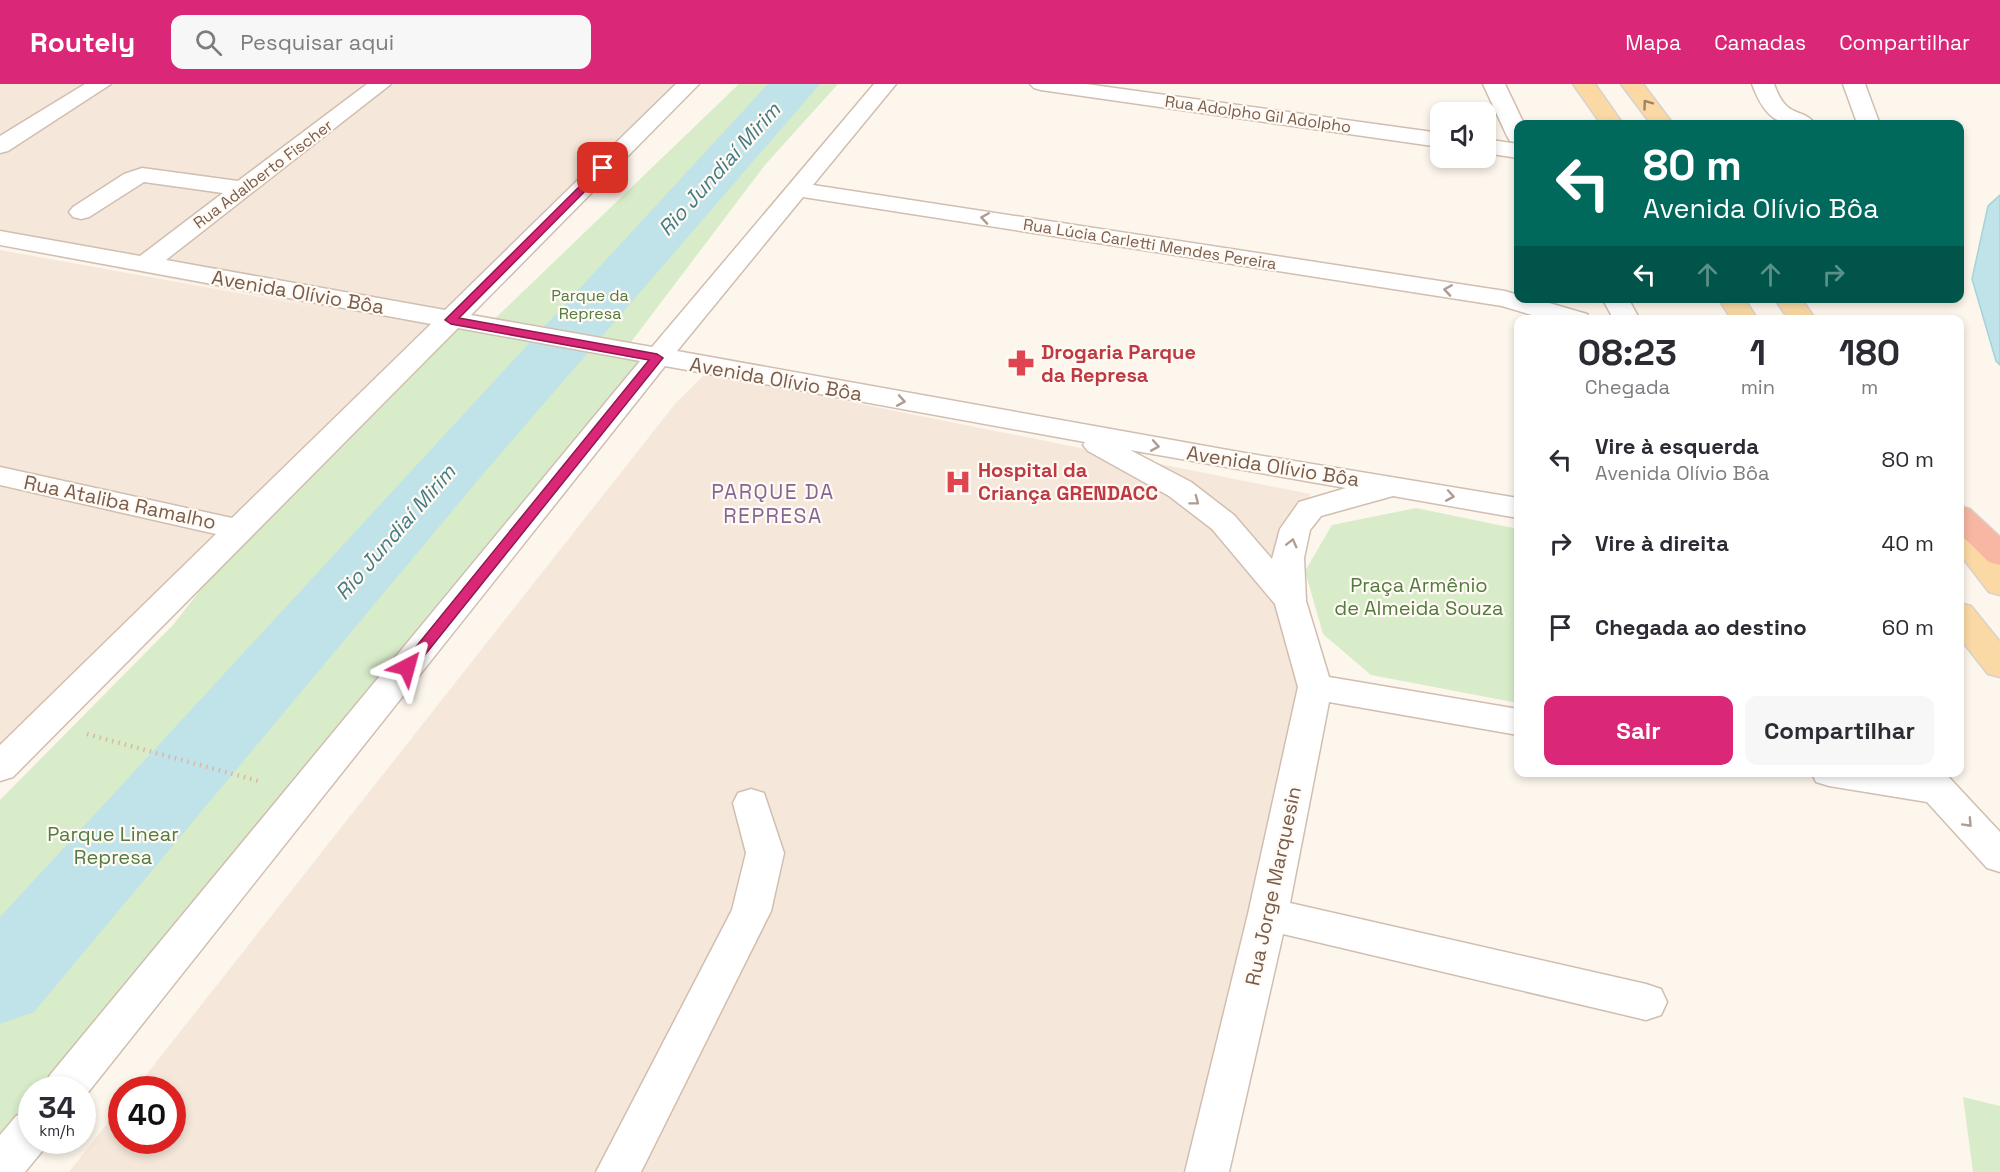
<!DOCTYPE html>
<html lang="pt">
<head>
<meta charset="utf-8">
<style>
  :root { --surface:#fff; --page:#f7f7f7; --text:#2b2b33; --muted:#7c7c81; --accent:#db2777 }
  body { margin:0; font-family:"Space Grotesk",sans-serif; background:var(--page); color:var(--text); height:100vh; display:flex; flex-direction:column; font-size:22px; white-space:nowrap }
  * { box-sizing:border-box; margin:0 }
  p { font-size:20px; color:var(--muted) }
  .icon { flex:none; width:33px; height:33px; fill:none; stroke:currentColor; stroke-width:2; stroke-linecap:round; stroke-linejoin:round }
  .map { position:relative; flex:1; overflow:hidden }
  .side { position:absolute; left:1514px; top:231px; width:450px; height:462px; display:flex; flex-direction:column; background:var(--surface); border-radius:12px; box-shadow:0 3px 9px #0003 }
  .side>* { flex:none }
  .guide { position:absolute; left:1514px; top:36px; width:450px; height:183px; border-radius:12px; box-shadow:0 3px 9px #0003; background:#00695c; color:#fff; overflow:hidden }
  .fabs { position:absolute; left:1430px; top:18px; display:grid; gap:12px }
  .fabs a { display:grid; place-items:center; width:66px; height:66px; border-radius:12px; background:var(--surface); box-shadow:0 3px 9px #0003; font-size:30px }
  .speed { position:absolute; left:18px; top:992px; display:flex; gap:12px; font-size:30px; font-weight:700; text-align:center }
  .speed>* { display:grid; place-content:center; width:78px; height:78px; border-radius:50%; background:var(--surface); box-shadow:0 3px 9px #0003; line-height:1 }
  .speed small { font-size:15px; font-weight:400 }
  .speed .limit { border:9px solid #d22; background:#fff; color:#111 }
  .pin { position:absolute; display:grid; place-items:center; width:51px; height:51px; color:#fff; margin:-26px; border-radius:12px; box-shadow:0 3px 9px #0006 }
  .me { position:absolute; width:66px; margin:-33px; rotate:39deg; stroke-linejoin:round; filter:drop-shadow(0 0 4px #0008) }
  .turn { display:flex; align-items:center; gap:21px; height:126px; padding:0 30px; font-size:27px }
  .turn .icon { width:78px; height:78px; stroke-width:2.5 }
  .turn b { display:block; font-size:42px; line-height:51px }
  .lanes { display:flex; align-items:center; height:57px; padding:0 30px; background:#0003; justify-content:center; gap:30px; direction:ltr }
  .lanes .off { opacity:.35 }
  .eta { display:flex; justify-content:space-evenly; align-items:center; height:102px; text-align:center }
  .eta b { font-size:36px; font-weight:700; line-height:42px }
  .cta { display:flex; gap:12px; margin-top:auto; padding:12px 30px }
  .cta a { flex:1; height:69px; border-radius:12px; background:var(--accent); color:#fff; font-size:24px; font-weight:700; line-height:69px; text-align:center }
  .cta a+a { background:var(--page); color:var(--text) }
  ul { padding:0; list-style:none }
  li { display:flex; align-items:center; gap:18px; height:84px; padding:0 30px }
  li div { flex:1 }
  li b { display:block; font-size:22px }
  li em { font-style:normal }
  header { display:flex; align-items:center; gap:36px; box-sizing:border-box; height:84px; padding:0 30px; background:var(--accent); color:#fff }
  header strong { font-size:28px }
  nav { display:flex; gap:33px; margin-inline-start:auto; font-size:21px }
  .search { width:420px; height:54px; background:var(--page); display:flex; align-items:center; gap:15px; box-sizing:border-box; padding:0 21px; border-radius:12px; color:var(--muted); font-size:22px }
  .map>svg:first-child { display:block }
  .residential { fill:#f5e8da }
  .green { fill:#d8ecc9 }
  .water { fill:#bfe3e8; stroke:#a5d3da; stroke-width:1.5 }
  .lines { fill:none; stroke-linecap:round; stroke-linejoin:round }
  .river { fill:#bfe3e8; fill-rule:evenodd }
  .minor-casing { stroke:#d1beb0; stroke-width:3 }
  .major-casing { stroke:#dad1cd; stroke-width:3 }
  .highway-casing { stroke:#dad1cd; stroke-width:3 }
  .path { stroke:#d9b8a5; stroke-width:4.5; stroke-dasharray:1.5 5; stroke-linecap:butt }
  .minor { fill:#fff; fill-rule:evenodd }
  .major { fill:#fbd9a5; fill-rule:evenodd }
  .highway { fill:#f7b7a3; fill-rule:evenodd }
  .oneway { stroke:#a18267 }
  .oneway2 { stroke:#af9d94 }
  .route { fill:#db2777; stroke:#8e194d; stroke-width:1.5 }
  .labels { text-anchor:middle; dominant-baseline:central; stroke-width:4.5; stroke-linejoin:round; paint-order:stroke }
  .far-street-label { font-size:16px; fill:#7a5c4d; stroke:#fffaf3 }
  .far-park-label { font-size:16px; fill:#537a41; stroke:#fffaf3 }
  .street-label { font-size:20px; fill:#7a5c4d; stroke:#fffaf3 }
  .health-label { font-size:20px; font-weight:bold; fill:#be3a42; stroke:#fffaf3; text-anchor:start }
  .park-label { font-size:20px; fill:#537a41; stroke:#fffaf3 }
  .water-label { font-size:21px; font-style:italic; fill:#437c86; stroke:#fffaf3 }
  .neighbourhood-label { font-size:21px; letter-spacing:1.5px; fill:#846695; stroke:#fffaf3 }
</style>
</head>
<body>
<header>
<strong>Routely</strong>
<div class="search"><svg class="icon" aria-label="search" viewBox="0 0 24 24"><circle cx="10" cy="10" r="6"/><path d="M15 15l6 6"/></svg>Pesquisar aqui</div>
<nav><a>Mapa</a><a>Camadas</a><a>Compartilhar</a></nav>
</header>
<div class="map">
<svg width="2000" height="1088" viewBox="0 0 2000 1088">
  <rect width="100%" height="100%" fill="#fdf6ec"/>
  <g class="residential">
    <path d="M0 0H684L0 677V166L339 227 0 162Z"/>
    <path d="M706 289 1310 410 1301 495 1325 578 1224 1088H69L121 1022 122 1056H172V1005H135L675 320Z"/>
  </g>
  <g class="green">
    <path d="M739 0H838L765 81 622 270 645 274 62 1005H32L31 1043 0 1082V716L173 541 227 472 455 241 482 247Z"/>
    <path d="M1416 424 1518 445V619L1371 591 1323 550 1305 487 1332 441Z"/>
    <path d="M1963 1013 2000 1022V1088H1973Z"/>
  </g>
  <path class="water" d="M2000 111V281L1996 277 1972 195 1988 122Z"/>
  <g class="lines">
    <path class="river" d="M768 0H820L484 389 34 928 0 940V833Z"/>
    <g class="minor-casing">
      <g id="minor">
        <path d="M85 0H111L8 67 0 69V52Z"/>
        <path d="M367 0H391L166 176 445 226 676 0H699L471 231 652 263 874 0H896L813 101 1505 207 1518 211V214H1532L1587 230 1591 236H1548L1502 222 803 113 677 267 1239 368 1518 414V434L1393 412 1321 432 1310 446 1304 474 1306 517 1329 593 1518 625V651L1329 618 1290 819 1646 900 1661 905 1667 918 1661 931 1646 936 1283 850 1229 1088H1185L1248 830 1298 603 1275 520 1212 445 1169 412 1088 367 1083 361 1085 358 665 282 82 1016V1005H43L50 991 640 277 458 244 13 693 0 697V661L216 450 0 401V383L232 434 431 240 0 161V147L140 172 223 109 144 98 89 133 81 135 73 133 69 128 73 123 124 90 142 84 238 97ZM1130 366 1346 404 1299 418 1280 445 1272 475 1234 431 1191 398Z"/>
        <path d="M1030 0H1086L1440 49V63L1041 6 1034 4Z"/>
        <path d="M1483 0H1505L1524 40H1518V59L1510 57 1507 52Z"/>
        <path d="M1752 0H1774C1787 37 1802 22 1815 40 1779 44 1765 35 1752 0Z"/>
        <path d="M1843 0H1865L1879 38 1877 40H1854L1856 36Z"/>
        <path d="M1485 55 1518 60V74L1485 69Z"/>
        <path d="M1602 214H1628L1640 236H1614Z"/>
        <path d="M1811 688H1944L2000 748V788L1987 784 1927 718 1829 702 1816 698Z"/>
        <path d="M751 705 764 709 784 769 771 827 641 1088H596L732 826 746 769 733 719 738 709Z"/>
        <path d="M32 1026V1056H49L48 1060 25 1088H0V1051L16 1032Z"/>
      </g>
    </g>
    <g class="major-casing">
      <g id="major">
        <path d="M1573 0H1595L1623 40H1601Z"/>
        <path d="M1621 0H1643L1673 40H1651Z"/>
        <path d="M1718 214H1744L1758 236H1732Z"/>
        <path d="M1774 214H1801L1816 236H1789Z"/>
        <path d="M1959 437 1970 440 2000 478V511L1989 508 1959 469Z"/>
        <path d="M1959 519 1971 522 2000 558V593L1988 590 1959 553Z"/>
      </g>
    </g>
    <g class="highway-casing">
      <path id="highway" d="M1959 422 1970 425 2000 453V481L1989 478 1959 449Z"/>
    </g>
    <path class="path" d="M87 650 262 698"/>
    <use href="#minor" class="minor"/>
    <use href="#major" class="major"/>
    <use href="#highway" class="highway"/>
  </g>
  <defs><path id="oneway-chevron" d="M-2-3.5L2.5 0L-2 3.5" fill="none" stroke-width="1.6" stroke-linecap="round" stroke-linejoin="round" transform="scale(1.5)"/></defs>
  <use class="oneway" href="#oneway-chevron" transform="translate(1647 20) rotate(-126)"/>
  <g class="oneway2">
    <use href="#oneway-chevron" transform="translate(985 134) rotate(-171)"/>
    <use href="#oneway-chevron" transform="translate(1448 206) rotate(-171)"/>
    <use href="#oneway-chevron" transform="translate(901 317) rotate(10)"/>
    <use href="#oneway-chevron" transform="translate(1155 362) rotate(10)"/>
    <use href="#oneway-chevron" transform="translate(1450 412) rotate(10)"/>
    <use href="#oneway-chevron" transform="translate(1195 417) rotate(37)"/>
    <use href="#oneway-chevron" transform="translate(1292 459) rotate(-76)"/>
    <use href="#oneway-chevron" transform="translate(1968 739) rotate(47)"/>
  </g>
  <path class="route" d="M600 82 608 84 459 234 657 270 663 274 412 587H402V580L649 276 451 240 445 236Z"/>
  <defs>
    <g id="pharmacy-bare" transform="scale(2.07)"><path d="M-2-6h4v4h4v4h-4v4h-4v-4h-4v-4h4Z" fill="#e0444e" stroke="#fffaf3" stroke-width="2.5" paint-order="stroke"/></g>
    <g id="hospital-bare" transform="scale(2.07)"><path d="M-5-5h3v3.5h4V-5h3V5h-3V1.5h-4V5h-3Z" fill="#e0444e" stroke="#fffaf3" stroke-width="2.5" paint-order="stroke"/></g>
  </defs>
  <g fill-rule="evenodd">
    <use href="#pharmacy-bare" x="1021" y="279"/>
    <use href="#hospital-bare" x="958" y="398"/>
  </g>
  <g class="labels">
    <g class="far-street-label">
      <text transform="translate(1258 30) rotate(8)">Rua Adolpho Gil Adolpho</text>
      <text transform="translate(263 90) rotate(-37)">Rua Adalberto Fischer</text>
      <text transform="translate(1150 160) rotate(9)">Rua Lúcia Carletti Mendes Pereira</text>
    </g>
    <g class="far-park-label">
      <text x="590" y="211">Parque da<tspan x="590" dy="18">Represa</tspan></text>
    </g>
    <g class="street-label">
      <text transform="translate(298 208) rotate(10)">Avenida Olívio Bôa</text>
      <text transform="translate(776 295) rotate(10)">Avenida Olívio Bôa</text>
      <text transform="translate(1273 382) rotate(9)">Avenida Olívio Bôa</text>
      <text transform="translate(120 418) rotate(12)">Rua Ataliba Ramalho</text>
      <text transform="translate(1273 802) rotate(-78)">Rua Jorge Marquesin</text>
    </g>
    <g class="health-label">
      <text x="1041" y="268">Drogaria Parque<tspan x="1041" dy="23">da Represa</tspan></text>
      <text x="978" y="386">Hospital da<tspan x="978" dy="23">Criança GRENDACC</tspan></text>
    </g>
    <g class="park-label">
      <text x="1419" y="501">Praça Armênio<tspan x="1419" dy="23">de Almeida Souza</tspan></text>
      <text x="113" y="750">Parque Linear<tspan x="113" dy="23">Represa</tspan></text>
    </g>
    <g class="water-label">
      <text transform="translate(719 85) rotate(-48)">Rio Jundiaí Mirim</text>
      <text transform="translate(395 448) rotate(-49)">Rio Jundiaí Mirim</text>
    </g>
    <g class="neighbourhood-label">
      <text x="773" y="407">PARQUE DA<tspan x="773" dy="24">REPRESA</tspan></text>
    </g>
  </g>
</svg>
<div class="fabs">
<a><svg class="icon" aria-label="sound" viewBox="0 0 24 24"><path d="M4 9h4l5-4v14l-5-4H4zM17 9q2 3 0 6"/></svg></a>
</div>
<div class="speed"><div>34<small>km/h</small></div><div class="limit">40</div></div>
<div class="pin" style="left:603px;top:84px;background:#d93025"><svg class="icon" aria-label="arrive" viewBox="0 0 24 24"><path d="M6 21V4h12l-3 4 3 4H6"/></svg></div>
<svg class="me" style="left:407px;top:583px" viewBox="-20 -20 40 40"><path d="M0-17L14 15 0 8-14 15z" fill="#db2777" stroke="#fff" stroke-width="4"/></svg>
<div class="guide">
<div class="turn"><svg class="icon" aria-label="left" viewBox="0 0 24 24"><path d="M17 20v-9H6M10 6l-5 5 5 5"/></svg><div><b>80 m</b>Avenida Olívio Bôa</div></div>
<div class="lanes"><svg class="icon" aria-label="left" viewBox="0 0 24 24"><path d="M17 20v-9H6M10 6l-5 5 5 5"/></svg><svg class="icon off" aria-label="ahead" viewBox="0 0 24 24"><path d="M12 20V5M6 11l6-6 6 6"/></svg><svg class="icon off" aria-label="ahead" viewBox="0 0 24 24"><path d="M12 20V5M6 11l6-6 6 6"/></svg><svg class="icon off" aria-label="right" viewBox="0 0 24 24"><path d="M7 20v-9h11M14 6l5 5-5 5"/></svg></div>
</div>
<section class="side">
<div class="eta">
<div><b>08:23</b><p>Chegada</p></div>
<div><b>1</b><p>min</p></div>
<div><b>180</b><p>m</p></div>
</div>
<ul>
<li><svg class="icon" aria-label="left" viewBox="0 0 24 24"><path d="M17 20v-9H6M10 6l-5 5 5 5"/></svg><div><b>Vire à esquerda</b><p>Avenida Olívio Bôa</p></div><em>80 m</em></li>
<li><svg class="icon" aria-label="right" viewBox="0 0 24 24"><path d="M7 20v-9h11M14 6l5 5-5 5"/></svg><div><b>Vire à direita</b></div><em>40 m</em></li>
<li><svg class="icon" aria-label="arrive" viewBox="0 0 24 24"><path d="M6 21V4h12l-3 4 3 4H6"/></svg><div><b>Chegada ao destino</b></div><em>60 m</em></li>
</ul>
<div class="cta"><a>Sair</a><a>Compartilhar</a></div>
</section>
</div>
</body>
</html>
